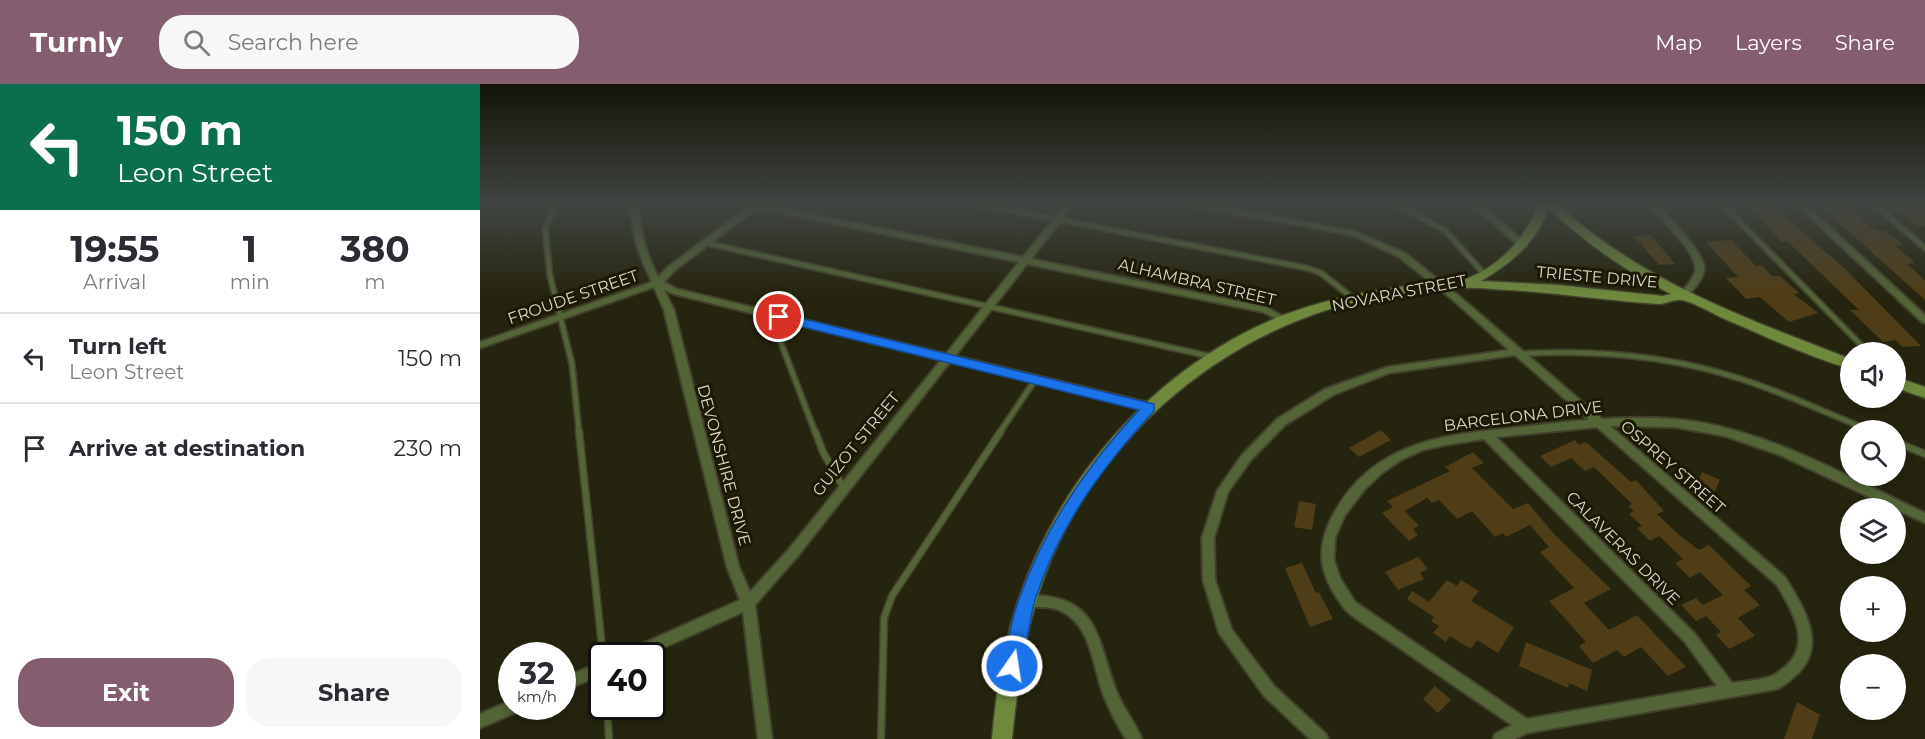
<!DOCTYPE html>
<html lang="en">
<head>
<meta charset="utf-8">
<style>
  :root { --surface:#fff; --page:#f7f7f7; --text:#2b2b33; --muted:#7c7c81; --line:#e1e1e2; --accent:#845d6e }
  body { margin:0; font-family:Montserrat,sans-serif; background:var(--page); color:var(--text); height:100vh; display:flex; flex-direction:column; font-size:22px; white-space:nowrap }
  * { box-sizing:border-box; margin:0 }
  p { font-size:20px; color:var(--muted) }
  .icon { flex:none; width:33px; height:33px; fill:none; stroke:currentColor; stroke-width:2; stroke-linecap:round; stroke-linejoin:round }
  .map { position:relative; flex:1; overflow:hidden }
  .sheet { display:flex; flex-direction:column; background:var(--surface); width:480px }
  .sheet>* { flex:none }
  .top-card { background:#0b6e4f; color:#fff; overflow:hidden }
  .buttons { position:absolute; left:1360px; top:258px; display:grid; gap:12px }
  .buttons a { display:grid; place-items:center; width:66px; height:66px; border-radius:50%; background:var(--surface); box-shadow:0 3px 9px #0003; font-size:30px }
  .speed { position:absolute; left:18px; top:558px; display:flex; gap:12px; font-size:30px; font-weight:700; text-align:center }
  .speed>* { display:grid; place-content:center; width:78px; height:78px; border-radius:50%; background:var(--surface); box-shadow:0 3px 9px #0003; line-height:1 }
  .speed small { font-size:15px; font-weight:400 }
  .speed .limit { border:3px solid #111; border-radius:9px; background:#fff; color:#111 }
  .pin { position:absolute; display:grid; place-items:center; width:51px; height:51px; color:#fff; margin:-26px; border:3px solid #fff; border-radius:50%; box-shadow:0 2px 6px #0007 }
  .me { position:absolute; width:66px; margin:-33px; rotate:13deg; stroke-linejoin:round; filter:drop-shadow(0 0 4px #0008) }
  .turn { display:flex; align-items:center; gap:21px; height:126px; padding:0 18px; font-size:27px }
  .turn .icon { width:78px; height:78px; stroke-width:2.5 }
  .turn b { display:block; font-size:42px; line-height:51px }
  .eta { display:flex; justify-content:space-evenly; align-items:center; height:102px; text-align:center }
  .eta b { font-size:36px; font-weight:700; line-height:42px }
  .primary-button { display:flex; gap:12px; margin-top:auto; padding:12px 18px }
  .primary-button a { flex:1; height:69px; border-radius:24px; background:var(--accent); color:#fff; font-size:24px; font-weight:700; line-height:69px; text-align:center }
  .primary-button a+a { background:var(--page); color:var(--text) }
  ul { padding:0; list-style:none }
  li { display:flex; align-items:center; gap:18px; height:90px; padding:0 18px; border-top:2px solid var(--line) }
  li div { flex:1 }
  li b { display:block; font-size:22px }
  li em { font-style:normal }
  header { display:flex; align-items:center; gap:36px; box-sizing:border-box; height:84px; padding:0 30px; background:var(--accent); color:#fff }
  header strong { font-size:28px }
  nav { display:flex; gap:33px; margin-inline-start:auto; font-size:21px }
  .search { width:420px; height:54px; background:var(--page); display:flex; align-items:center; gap:15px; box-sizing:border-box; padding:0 21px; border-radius:24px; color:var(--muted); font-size:22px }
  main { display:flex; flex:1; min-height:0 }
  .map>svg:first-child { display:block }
  .building { fill:#4f3d17 }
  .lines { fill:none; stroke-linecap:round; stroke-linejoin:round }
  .lane-far1-casing { stroke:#42412c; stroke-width:8 }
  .lane-casing { stroke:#42412c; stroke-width:9 }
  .street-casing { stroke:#42412c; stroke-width:4 }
  .secondary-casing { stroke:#42412c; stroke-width:3 }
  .lane-far1 { stroke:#536436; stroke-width:4.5 }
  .lane { stroke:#536436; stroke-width:6 }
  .street { fill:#536436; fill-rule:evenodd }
  .secondary { fill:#6e893c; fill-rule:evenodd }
  .route { fill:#1a73e8; stroke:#114b97; stroke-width:1.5 }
  .labels { text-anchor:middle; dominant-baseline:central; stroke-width:6; stroke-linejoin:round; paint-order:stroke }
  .street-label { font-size:16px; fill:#d9d8cb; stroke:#1c1a05 }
</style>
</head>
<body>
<header>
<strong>Turnly</strong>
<div class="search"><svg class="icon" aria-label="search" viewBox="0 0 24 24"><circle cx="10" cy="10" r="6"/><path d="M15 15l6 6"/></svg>Search here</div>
<nav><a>Map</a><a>Layers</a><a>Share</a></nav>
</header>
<main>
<section class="sheet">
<div class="top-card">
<div class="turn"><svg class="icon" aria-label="left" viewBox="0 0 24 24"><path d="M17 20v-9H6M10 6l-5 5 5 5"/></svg><div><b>150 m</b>Leon Street</div></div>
</div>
<div class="eta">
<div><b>19:55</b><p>Arrival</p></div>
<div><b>1</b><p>min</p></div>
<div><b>380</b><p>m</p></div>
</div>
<ul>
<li><svg class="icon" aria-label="left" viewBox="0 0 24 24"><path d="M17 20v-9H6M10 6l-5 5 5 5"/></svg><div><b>Turn left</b><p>Leon Street</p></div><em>150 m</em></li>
<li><svg class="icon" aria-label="arrive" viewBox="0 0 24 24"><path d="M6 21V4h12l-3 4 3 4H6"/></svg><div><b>Arrive at destination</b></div><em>230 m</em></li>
</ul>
<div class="primary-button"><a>Exit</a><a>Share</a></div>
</section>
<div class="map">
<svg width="1445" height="655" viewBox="0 0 1445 655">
  <rect width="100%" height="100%" fill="#25240e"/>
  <g class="building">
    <path d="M1269 120H1301L1302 130 1364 184 1441 262 1423 263 1415 256 1403 258 1370 226H1379L1307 157 1301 158Z"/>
    <path d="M1338 120H1364L1396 147 1404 146 1423 161 1415 162 1435 179 1427 180 1445 196V216Z"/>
    <path d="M1409 120H1445V142H1438Z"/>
    <path d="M1171 151 1195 180 1179 181 1154 152Z"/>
    <path d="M1251 156 1276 182 1282 181 1292 192H1300L1319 209 1314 210 1338 229 1309 238 1280 213 1266 215 1246 194 1258 193 1226 158Z"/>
    <path d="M901 346 911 356 879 373 869 364Z"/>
    <path d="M1095 356 1099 361 1106 358 1151 398 1156 396 1184 427 1177 430 1198 450 1219 466 1229 461 1271 502 1264 506 1280 521 1258 534 1275 552 1249 565 1236 551 1241 548 1226 532 1216 537 1201 521 1216 514 1223 521 1243 511 1220 488 1210 494 1195 479 1203 475 1179 452 1170 457 1157 444 1162 442 1149 430 1154 427 1148 422 1152 420 1114 383 1105 387 1091 374 1071 383 1060 372Z"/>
    <path d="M993 368 1004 379 992 384 1033 425 1048 419 1076 452 1131 505 1104 519 1129 546 1157 531 1206 583 1188 592 1161 563 1144 573 1137 566 1113 579 1099 562 1106 558 1069 517 1094 504 1060 468 1069 463 1050 441 1026 453 1023 449 1015 453 992 427 977 435 959 416 952 419 947 414 925 427 939 442 933 445 938 451 929 457 902 429 913 423 907 417 970 387 965 383Z"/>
    <path d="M1222 388 1240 396 1232 414 1214 406Z"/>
    <path d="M819 417 836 420 832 446 814 443Z"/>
    <path d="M938 473 948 485 940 489 944 495 918 506 905 488Z"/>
    <path d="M822 479 836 509 839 508 853 535 830 543 805 484Z"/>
    <path d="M967 496 977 502 981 496 999 507 991 517 1034 543 1018 569 997 556 991 565 970 552 966 558 953 549 959 542 951 537 954 533 927 515 932 507 949 518Z"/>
    <path d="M1046 558 1112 586 1107 607 1089 599 1088 604 1039 582Z"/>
    <path d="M955 602 971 616 958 629 943 615Z"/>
    <path d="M1317 618 1340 631 1332 655H1304Z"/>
  </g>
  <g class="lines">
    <g class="lane-far1-casing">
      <g id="lane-far1">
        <path d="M76 120 65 144 70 192 92 280 99 348"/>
        <path d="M499 120 827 184 841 189 874 215"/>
        <path d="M915 120 966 147 1004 190"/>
        <path d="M1242 120 1388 268"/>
        <path d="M1394 120 1445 164"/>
        <path d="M226 159 733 273"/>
        <path d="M299 233 298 251 335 348"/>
        <path d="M1038 270C1114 265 1188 271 1261 295 1305 309 1346 329 1389 346"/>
        <path d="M520 348 555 296"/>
      </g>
    </g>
    <g class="lane-casing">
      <g id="lane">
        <path d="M99 347 123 572"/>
        <path d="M335 347 343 368 363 403"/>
        <path d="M1416 358 1445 370"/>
        <path d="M127 622 129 655"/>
        <path d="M401 655 404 534 412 512 521 347"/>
      </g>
    </g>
    <g class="street-casing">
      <g id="street">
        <path d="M151 120H159C160 152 165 165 178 193L188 183 269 122 265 120H281L543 173 586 120H594L551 175 786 223 810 236 805 239 783 228 547 180 475 272 669 319 674 323 669 327 470 278 317 473 275 521 292 655H278L263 528 165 572H142L144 568 260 516 247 483 184 226 174 203 0 264V258L172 198C158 168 152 154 151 120ZM277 124 539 178 466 270 197 205 184 198 194 187ZM184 206 194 210 461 276 309 465 270 508 259 483 194 226Z"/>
        <path d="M709 120H726L874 147 925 169 979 212 1122 335C1154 333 1187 333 1218 338 1299 352 1372 395 1445 429V439L1300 371 1245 352 1194 343 1130 342 1305 493C1323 523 1349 561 1316 591 1310 596 1304 602 1297 605L1047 649 1035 655H1013L1015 650 1032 641C990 613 949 584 908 556 897 548 872 534 864 524 840 492 834 467 853 431 890 363 952 352 1023 345 1051 342 1080 338 1109 336L1035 271 909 289 853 311 805 341 770 377 748 408 734 454 735 496 752 546 794 602 846 650 848 655H830L784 612 739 549 723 496 722 454 737 407 762 371 797 335 845 305 908 283 1029 266 973 216 919 173 872 151 713 122ZM1117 343 1297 501C1311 525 1333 558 1306 582 1302 585 1298 589 1294 591 1285 596 1264 597 1252 599L1215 550 1016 353ZM1004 355 1205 558 1237 602 1047 635 875 518 860 494 854 476 855 454 865 431 885 405 902 389 921 376 943 366 965 361Z"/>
        <path d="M991 120H1000L1046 159V163H1040Z"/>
        <path d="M1168 120H1176C1188 133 1225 168 1224 185 1224 195 1213 205 1207 213H1201L1199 211C1205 204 1212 197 1215 188 1220 170 1179 134 1168 120Z"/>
        <path d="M1316 120H1325L1445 231V239L1442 238Z"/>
        <path d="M547 511C619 511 616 552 636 606 642 623 655 638 662 655H646C637 641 629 625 623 610 613 582 611 539 579 526 567 521 554 525 542 521L541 517 542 513Z"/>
        <path d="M122 578V591L82 607V594Z"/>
        <path d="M32 616V622H41L39 627 0 644V630Z"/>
      </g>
    </g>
    <g class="secondary-casing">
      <g id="secondary">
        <path d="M1058 120H1077C1164 199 1263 233 1371 275V285C1329 273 1287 253 1247 236 1235 231 1212 217 1201 216 1194 215 1187 220 1179 220 1129 217 1079 209 1029 206 1015 206 999 203 985 204 962 205 936 208 913 211 766 231 628 339 571 476 547 533 538 594 532 655H512C516 609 523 561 538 517 580 392 677 282 801 232 836 219 874 209 911 204 932 201 953 201 974 198 1013 190 1046 156 1058 120ZM1068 124C1106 159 1145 187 1191 210L1183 212 1078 201 1001 197C1031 179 1057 159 1068 124Z"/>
        <path d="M1416 293 1445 303V314L1416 304Z"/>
      </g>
    </g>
    <use href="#lane-far1" class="lane-far1"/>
    <use href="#lane" class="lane"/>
    <use href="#street" class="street"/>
    <use href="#secondary" class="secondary"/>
  </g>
  <linearGradient id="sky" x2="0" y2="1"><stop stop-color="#141408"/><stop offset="0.57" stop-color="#404541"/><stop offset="1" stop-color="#404541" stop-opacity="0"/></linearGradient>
  <rect width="1445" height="212" fill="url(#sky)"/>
  <path class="route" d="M299 229 674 320V327C623 382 578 443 555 516 548 539 548 565 538 588L532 590 525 588 523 582C528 560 531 536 539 515 565 443 607 381 659 326L295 236 293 233Z"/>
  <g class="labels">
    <g class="street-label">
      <text transform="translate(1117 193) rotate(5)">TRIESTE DRIVE</text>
      <text transform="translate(717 198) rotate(13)">ALHAMBRA STREET</text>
      <text transform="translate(919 209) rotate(-11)">NOVARA STREET</text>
      <text transform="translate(93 213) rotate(-19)">FROUDE STREET</text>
      <text transform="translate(1043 332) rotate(-7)">BARCELONA DRIVE</text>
      <text transform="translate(376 360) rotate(-51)">GUIZOT STREET</text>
      <text transform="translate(244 381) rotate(75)">DEVONSHIRE DRIVE</text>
      <text transform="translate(1193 383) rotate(41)">OSPREY STREET</text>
      <text transform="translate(1143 464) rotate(45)">CALAVERAS DRIVE</text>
    </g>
  </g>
</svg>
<div class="buttons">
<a><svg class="icon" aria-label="sound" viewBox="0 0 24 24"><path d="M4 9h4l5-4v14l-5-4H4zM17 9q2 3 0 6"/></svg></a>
<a><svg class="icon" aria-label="search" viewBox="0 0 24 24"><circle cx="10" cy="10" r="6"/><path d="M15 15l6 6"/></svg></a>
<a><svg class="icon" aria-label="layers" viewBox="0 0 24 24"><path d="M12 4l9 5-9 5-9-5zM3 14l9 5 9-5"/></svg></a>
<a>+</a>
<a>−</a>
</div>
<div class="speed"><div>32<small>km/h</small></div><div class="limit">40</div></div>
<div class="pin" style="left:299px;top:233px;background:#d93025"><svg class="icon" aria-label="arrive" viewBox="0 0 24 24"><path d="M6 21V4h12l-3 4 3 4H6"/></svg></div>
<svg class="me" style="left:532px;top:582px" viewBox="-20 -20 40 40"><circle r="17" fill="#1a73e8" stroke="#fff" stroke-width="3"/><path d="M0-11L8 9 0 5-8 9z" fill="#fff"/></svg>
</div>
</main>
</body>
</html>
